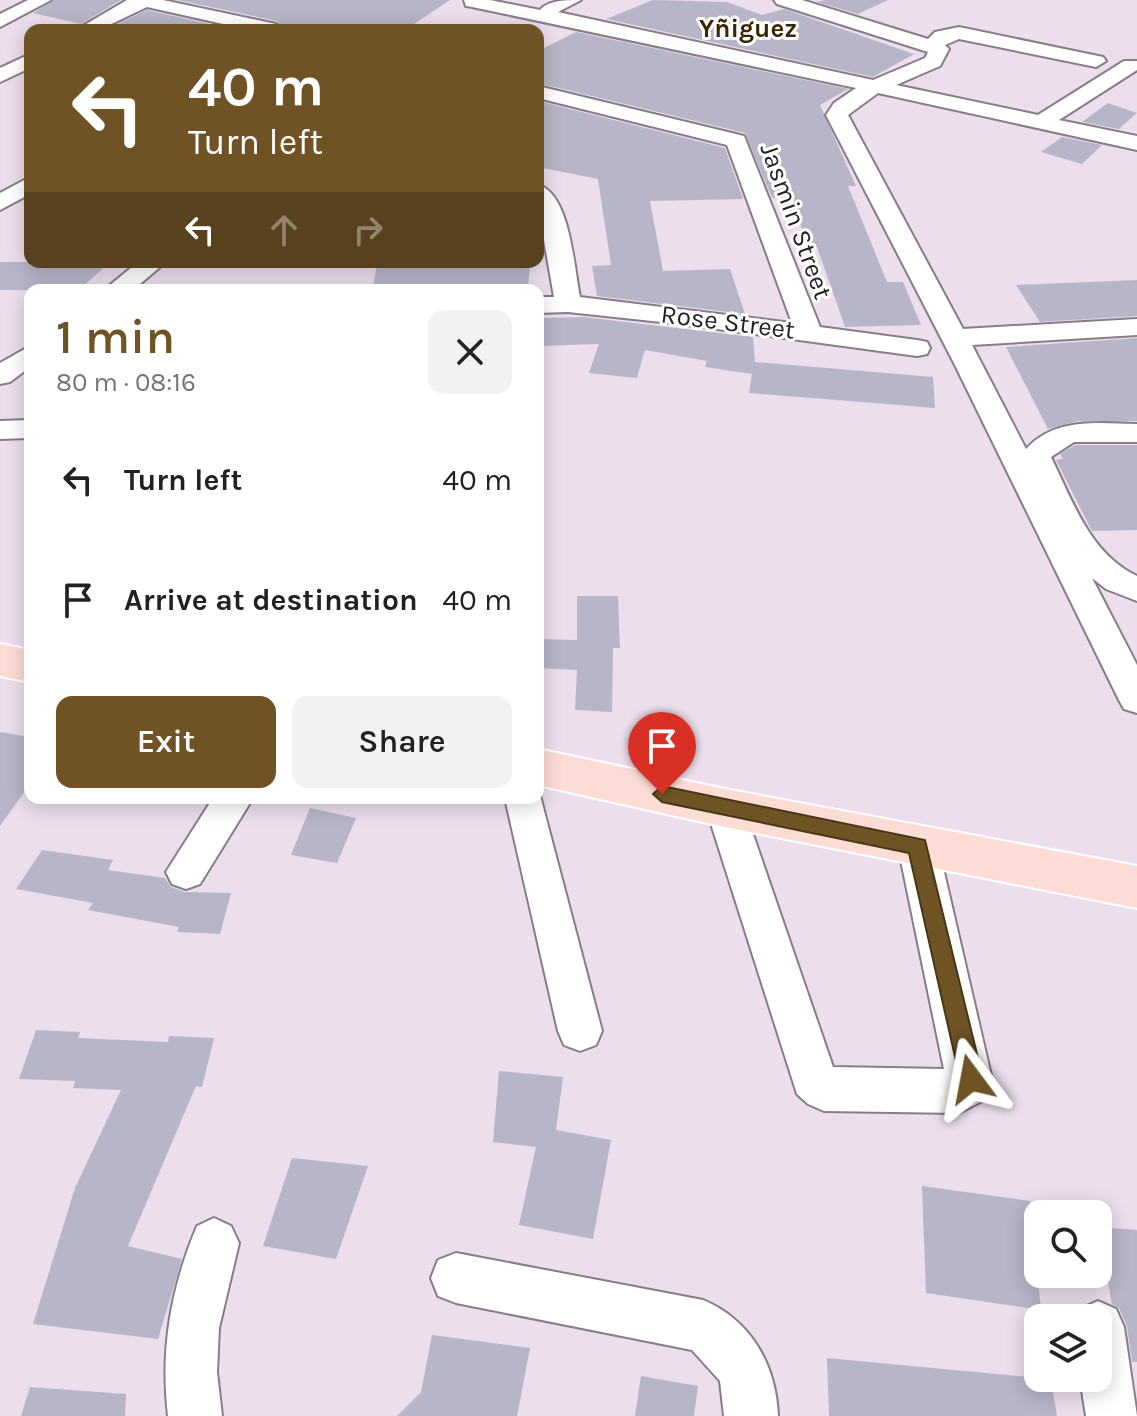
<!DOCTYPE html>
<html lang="en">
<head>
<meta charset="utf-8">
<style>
  :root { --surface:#fff; --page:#f2f2f2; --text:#202124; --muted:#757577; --accent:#6f5325 }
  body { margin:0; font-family:Karla,sans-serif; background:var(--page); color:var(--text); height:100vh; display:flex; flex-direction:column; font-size:30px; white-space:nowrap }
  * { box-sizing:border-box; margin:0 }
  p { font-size:26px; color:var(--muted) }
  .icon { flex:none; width:44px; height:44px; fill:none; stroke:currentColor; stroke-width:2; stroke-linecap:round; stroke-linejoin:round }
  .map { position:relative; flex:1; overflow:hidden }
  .drawer { position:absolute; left:24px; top:284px; width:520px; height:520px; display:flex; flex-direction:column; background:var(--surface); border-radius:16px; box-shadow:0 4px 20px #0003 }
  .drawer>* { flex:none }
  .banner { position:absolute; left:24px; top:24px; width:520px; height:244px; border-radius:16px; box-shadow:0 4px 20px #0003; background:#6f5325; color:#fff; overflow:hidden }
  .fabs { position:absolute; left:1024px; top:1200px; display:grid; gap:16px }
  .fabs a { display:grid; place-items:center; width:88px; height:88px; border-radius:16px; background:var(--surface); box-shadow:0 4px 20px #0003; font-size:40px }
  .pin { position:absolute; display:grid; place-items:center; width:68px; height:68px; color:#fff; margin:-82px -34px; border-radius:50% 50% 50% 0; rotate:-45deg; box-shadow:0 0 8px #0007 }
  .pin .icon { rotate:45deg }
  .me { position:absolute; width:88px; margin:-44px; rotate:347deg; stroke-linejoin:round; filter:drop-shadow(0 0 6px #0008) }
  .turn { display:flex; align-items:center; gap:28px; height:168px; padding:0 32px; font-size:36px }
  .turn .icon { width:104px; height:104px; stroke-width:2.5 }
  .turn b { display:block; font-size:56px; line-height:68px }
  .lanes { display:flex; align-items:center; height:76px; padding:0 32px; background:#0003; justify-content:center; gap:40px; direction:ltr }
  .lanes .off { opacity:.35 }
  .round { display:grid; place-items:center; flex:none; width:84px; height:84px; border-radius:16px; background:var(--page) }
  .head { display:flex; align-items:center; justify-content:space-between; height:136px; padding:0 32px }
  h1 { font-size:48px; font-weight:600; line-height:60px; color:var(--accent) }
  .button { display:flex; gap:16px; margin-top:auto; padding:16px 32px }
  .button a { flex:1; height:92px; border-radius:16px; background:var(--accent); color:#fff; font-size:32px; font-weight:600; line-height:92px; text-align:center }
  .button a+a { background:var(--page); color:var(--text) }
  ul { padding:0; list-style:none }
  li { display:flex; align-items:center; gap:24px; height:120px; padding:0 32px }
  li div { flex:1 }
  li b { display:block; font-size:30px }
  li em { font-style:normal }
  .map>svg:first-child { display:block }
  .building { fill:#b7b6c8 }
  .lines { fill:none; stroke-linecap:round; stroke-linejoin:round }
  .minor-casing { stroke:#897c89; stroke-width:4 }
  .major-casing { stroke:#fff; stroke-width:4 }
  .minor { fill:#fff; fill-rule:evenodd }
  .major { fill:#fedcd6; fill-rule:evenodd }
  .route { fill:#6f5325; stroke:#483618; stroke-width:2 }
  .labels { text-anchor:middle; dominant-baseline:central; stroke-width:6; stroke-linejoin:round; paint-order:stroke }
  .far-neighbourhood-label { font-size:26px; font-weight:bold; fill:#3a2500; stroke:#fff }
  .far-street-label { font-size:26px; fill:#252026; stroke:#fff }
</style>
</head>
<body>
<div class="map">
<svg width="1137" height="1416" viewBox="0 0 1137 1416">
  <rect width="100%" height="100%" fill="#ecdeed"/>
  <g class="building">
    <path d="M54 0H121L81 24 33 13Z"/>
    <path d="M177 0H450L405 30H288L277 21Z"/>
    <path d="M653 0 727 2 762 15 784 9 914 54 873 77 606 19Z"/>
    <path d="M825 0H888L858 14 817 2Z"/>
    <path d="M147 10 236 30 107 29Z"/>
    <path d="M576 32 848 89 820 105 856 186H848L887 282H903L921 325 845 327 817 247H809L790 198H772L745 133 538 83V51Z"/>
    <path d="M538 101 725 148 743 199 650 201 663 271 730 269 745 314 597 296 592 266 611 265 598 179 538 167Z"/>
    <path d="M1108 103 1137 113 1119 129 1082 122Z"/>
    <path d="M1062 137 1102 145 1082 164 1041 152Z"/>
    <path d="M0 262H110L79 290H0Z"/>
    <path d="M377 262H530L528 290H373Z"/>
    <path d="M1137 280V316L1040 322 1016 285Z"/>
    <path d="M583 317 753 337 755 362 933 377 935 408 749 393 752 374 705 367 707 361 645 350 637 378 589 373 599 344 538 346V318Z"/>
    <path d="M1137 338V421H1078L1048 429 1006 347Z"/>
    <path d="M1075 445H1137V530L1092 531 1056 460 1063 459 1060 454Z"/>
    <path d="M577 596H618L620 648H613L612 712 575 710 577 670 538 668V639L577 640Z"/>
    <path d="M0 732 30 737V784L0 826Z"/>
    <path d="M310 808 356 818 337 863 291 855Z"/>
    <path d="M42 850 113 860 108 870 165 878 171 887 185 892 231 893 220 934 177 932 179 927 88 910 93 903 16 889Z"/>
    <path d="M36 1030 80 1032 78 1038 168 1042 169 1036 214 1038 202 1087 196 1086 128 1246 182 1259 158 1339 33 1324 75 1188 121 1090 73 1088 75 1081 19 1079Z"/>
    <path d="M499 1071 563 1077 556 1130 611 1140 593 1239 519 1225 536 1147 493 1142Z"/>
    <path d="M292 1158 368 1166 336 1259 263 1246Z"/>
    <path d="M922 1186 1030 1201 1041 1310 926 1293Z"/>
    <path d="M1098 1227 1137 1230V1362H1132L1127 1326 1119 1308 1112 1304Z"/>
    <path d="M432 1335 530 1348 517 1416H397L421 1392Z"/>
    <path d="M827 1358 1051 1379 1057 1416H829Z"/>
    <path d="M641 1376 698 1386 694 1416H635Z"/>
    <path d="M30 1387 126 1394 125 1416H21Z"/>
  </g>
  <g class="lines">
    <g class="minor-casing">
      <g id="minor">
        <path d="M28 0H51L0 27V14Z"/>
        <path d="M127 0H163L276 24 285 30H250L147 7 99 30H76Z"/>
        <path d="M464 0H490L540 10C548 0 567 0 581 0L558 12 873 80 925 58 928 52 777 4 774 0H802L928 39 935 32 959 27 1103 57 1106 61 1096 67 959 39 945 45 949 49 940 66 896 85 1038 115 1124 61H1137V70L1059 120 1137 136V150L878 93 848 115 963 329 1137 319V335L972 345 1026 449C1055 417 1098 423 1137 424V442H1074L1051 457C1072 500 1090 554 1137 576V601L1106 589 1092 578 1137 665V713L1124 709 1119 700 955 365 826 115 834 103 856 88 472 7 466 6Z"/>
        <path d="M30 54V68L0 82V68Z"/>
        <path d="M538 86 744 136 820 327 917 340 927 342 930 348 927 354 917 356 680 324 568 312 538 313V297H554L538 206V185C570 193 574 268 580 297L792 323 727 145 538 98Z"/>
        <path d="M30 177V194L0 210V193Z"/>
        <path d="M138 262H166L133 290H104Z"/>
        <path d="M30 346V367L10 382 0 384V363Z"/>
        <path d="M30 420V438L0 439V421Z"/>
        <path d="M538 788 602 1031 596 1045 580 1051 564 1045 558 1031 505 798H538Z"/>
        <path d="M725 792 739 797 744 808 833 1067 944 1069 898 846 904 834 918 830 932 834 938 846 993 1084 986 1099 959 1113 824 1111 808 1104 797 1094 706 808 711 797Z"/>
        <path d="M213 798H253L200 884 186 889 172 884 166 872Z"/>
        <path d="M214 1218 231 1226 239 1243 219 1328 217 1372 222 1416H168C160 1349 171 1288 197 1226Z"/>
        <path d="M456 1253 703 1300C751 1320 776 1365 778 1416H724L720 1381 692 1350 456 1303 438 1296 431 1278 438 1260Z"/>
        <path d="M1098 1301 1116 1309 1124 1327 1137 1416H1086L1080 1378H1098V1318H1076L1080 1309Z"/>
      </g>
    </g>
    <g class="major-casing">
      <g id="major">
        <path d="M0 644 30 650V682L0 676Z"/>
        <path d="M538 749 725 789 1137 866V908L725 827 538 785Z"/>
      </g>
    </g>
    <use href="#minor" class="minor"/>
    <use href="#major" class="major"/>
  </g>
  <path class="route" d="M662 786 925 840 983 1079 979 1087 971 1090 963 1087 960 1079 909 853 662 802 653 794Z"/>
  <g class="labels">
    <g class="far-neighbourhood-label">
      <text x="748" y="28">Yñiguez</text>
    </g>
    <g class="far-street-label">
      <text transform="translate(796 221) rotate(70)">Jasmin Street</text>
      <text transform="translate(728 322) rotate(7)">Rose Street</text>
    </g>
  </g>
</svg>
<div class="fabs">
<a><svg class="icon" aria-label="search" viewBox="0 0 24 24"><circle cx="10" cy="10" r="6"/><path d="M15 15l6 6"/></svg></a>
<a><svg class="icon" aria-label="layers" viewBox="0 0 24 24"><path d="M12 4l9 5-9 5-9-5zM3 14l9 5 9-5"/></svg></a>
</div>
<div class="pin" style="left:662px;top:794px;background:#d93025"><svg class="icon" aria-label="arrive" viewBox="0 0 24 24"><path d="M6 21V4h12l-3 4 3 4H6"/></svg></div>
<svg class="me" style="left:971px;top:1079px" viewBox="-20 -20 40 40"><path d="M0-17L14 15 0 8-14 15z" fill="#6f5325" stroke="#fff" stroke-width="4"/></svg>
<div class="banner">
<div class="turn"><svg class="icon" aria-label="left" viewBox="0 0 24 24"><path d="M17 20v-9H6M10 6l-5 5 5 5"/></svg><div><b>40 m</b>Turn left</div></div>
<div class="lanes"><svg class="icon" aria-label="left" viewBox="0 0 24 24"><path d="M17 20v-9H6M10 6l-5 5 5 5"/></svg><svg class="icon off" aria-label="ahead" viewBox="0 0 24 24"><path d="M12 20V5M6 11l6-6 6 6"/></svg><svg class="icon off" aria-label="right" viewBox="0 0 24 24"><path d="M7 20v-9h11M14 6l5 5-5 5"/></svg></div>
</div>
<section class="drawer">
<div class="head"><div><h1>1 min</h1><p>80 m · 08:16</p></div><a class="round"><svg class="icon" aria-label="close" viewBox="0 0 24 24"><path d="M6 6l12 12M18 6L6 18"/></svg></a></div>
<ul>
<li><svg class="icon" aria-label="left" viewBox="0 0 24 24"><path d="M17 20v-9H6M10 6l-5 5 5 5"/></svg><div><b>Turn left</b></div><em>40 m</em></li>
<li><svg class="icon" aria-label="arrive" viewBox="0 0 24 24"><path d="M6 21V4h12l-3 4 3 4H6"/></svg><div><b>Arrive at destination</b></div><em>40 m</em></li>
</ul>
<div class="button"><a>Exit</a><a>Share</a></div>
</section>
</div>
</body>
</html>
